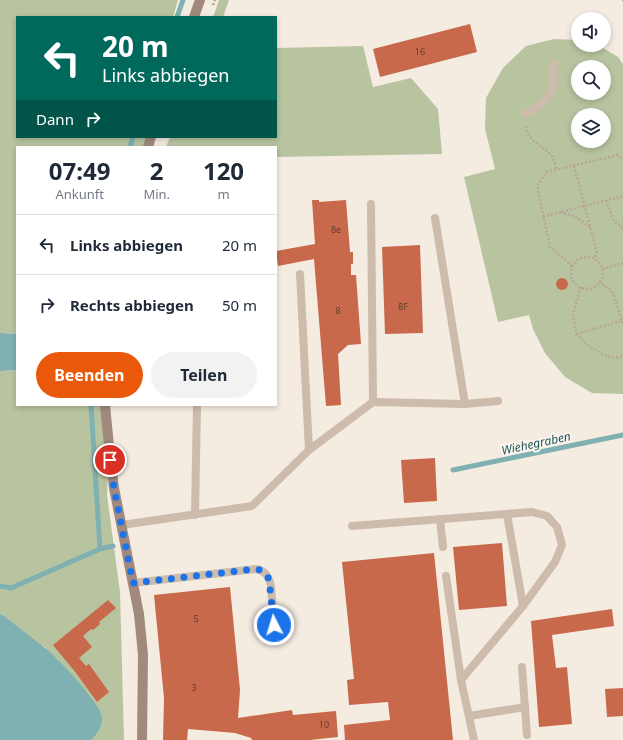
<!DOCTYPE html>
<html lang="de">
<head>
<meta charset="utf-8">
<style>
  :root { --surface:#fff; --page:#f2f2f3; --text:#1f2937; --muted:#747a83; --line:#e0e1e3; --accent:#ea580c }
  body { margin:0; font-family:"Noto Sans",sans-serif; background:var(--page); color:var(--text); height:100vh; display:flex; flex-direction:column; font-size:15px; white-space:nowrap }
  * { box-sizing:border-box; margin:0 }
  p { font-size:13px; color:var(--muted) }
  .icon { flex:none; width:22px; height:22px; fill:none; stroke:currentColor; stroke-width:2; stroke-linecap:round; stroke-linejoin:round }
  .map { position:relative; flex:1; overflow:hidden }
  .drawer { position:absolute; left:16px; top:146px; width:261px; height:260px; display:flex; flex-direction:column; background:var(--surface); border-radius:0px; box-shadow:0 2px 6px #0003 }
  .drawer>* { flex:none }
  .guide { position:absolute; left:16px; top:16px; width:261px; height:122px; border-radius:0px; box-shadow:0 2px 6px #0003; background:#00695c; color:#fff; overflow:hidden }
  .fabs { position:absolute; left:571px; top:12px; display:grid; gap:8px }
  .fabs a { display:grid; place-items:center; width:40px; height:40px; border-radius:50%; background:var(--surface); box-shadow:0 2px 6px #0003; font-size:20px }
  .pin { position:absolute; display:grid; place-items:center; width:34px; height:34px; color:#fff; margin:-17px; border:2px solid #fff; border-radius:50%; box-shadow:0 1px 4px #0007 }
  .me { position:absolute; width:44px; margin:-22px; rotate:355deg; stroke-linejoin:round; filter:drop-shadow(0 0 3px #0008) }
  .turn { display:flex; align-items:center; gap:14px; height:84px; padding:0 20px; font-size:18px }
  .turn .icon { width:52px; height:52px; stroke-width:2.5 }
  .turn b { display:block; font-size:28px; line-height:34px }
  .then { display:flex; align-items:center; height:38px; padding:0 20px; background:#0003; gap:8px; font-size:15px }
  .eta { display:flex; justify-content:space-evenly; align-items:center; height:68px; text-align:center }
  .eta b { font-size:24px; font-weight:700; line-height:28px }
  .button { display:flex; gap:8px; margin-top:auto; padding:8px 20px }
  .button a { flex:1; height:46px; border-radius:24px; background:var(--accent); color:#fff; font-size:16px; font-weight:700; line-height:46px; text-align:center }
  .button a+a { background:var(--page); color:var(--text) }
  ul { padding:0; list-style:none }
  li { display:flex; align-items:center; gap:12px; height:60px; padding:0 20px; border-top:1px solid var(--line) }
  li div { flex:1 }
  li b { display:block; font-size:15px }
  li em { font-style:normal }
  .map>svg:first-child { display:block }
  .green { fill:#b8c4a0; fill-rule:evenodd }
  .water { fill:#7fb0b2 }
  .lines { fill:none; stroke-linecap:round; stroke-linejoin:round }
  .stream { stroke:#7fb0b2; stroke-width:5 }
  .building { fill:#c8694b }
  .path { stroke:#b9a596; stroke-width:2.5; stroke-dasharray:2 2; stroke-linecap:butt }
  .lane { stroke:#cdbbac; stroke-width:8 }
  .secondary { stroke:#a18a7d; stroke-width:10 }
  .route { stroke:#1a73e8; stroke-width:7; stroke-dasharray:0 12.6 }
  .labels { text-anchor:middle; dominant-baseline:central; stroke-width:4; stroke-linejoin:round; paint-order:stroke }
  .number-label { font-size:9px; fill:#5e3e33 }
  .water-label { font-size:12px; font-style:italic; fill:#1f5a5e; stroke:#fbf5ee }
</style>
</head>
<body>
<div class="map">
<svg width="623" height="740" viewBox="0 0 623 740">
  <rect width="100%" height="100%" fill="#f4ebe1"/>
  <g class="green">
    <path d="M0 0H178L173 17H17V137H151L148 147H17V334L0 333Z"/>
    <path d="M219 0H229L223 17H213Z"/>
    <path d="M554 39 578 40V45H598L618 57 623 64V394L592 393 565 377 545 353 533 329 529 315 498 322 464 177 495 169 485 129 486 98 503 68 526 46ZM578 67H604V93H578ZM578 115H604V141H578Z"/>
    <path d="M363 46 373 87 411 78 438 109 442 154 276 157V147H166L170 137H276V48Z"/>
    <path d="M17 370V405H105L109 446 107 495 120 592 124 740H91L94 737 45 647 30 638 3 615 0 614V371Z"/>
  </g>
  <g class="water">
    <path d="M0 333 17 334V370L0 371Z"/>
    <path d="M0 614 3 615C16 626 30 636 44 647 56 656 103 706 102 718 102 726 97 735 91 740H0Z"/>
  </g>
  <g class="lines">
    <g class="stream">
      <path d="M177 17 183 0"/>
      <path d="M130 147 133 137"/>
      <path d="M91 405 100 549"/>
      <path d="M453 470 623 435"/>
      <path d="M0 586 11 588 100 549 113 546"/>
    </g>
  </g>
  <g class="building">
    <path d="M470 24 477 52 380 77 373 49Z"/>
    <path d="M312 200H319V202L346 200 350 252H353V264H351V275H356L361 344 348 345 338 354 341 405 326 406 314 259 278 266 276 251 315 244Z"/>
    <path d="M420 245 423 333 385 334 382 247Z"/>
    <circle cx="562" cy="284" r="6"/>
    <path d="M435 458 437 501 404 503 401 460Z"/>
    <path d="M502 543 507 606 459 610 453 547Z"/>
    <path d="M434 553 453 740H345L344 725 390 720 388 702 349 705 347 680 354 679 342 562Z"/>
    <path d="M230 587 240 690 238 718 292 710 293 715 336 711 338 737 310 740H252L251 738 235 733 188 729 187 740H163L164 698 154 595Z"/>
    <path d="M108 600 116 608 99 622 100 624 93 630 91 629 83 636 92 647 79 658 86 666 89 664 109 692 97 702 76 673 53 645Z"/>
    <path d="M612 609 614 626 552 635 556 668 567 667 572 724 539 727 531 621Z"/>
    <path d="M623 688V716L607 717 605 689Z"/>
  </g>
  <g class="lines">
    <g class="path">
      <path d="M622 0H623"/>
      <path d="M213 5 215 0"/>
      <path d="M526 126C528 142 542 145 551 155 554 158 555 165 557 170"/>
      <path d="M574 166 597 253 594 259"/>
      <path d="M606 200 614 221 623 228"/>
      <path d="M560 212 576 217 591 228"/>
      <path d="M543 217 623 196"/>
      <circle cx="587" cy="273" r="16"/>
      <path d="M572 266 550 247 537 186 546 172 618 155 623 159"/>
      <path d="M602 269 623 263"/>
      <path d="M599 282 612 291 623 323"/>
      <path d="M581 287 573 314 576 334 589 346 602 354 615 358 623 356"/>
      <path d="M577 334 623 320"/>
    </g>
    <g class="lane">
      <path d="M525 114 543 103 553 88 554 64"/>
      <path d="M371 204 373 402"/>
      <path d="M435 218 465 404"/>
      <path d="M300 274 309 450"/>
      <path d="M507 514 523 606"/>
      <path d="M195 515 197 405"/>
      <path d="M440 519 443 547"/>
      <path d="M122 525 252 506 309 450 373 402 465 404 498 401"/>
      <path d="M352 526 532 512 547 516 557 527 562 545 555 562 523 606 461 680"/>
      <path d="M446 576 461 680 474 740"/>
      <path d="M133 583 256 569C266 571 269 577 271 586L275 638"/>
      <path d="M522 667 527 735"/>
      <path d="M469 716 525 707"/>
    </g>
    <g class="secondary">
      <path d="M194 17 200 0"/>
      <path d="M148 147 151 137"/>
      <path d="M105 405 109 446 114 488 139 614 143 655 142 740"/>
    </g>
  </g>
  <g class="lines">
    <path class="route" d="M110 460 114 488 133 583 256 569C263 570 265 573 269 579L274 625"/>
  </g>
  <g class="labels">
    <g class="number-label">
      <text x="420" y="51">16</text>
      <text x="336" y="229">8e</text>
      <text x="403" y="306">8F</text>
      <text x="338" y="310">8</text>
      <text x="196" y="618">5</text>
      <text x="194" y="687">3</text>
      <text x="324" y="724">10</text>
    </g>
    <g class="water-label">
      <text transform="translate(536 443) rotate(-12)">Wiehegraben</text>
    </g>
  </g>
</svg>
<div class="fabs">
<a><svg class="icon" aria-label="sound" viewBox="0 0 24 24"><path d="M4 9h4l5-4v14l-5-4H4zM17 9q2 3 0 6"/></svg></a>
<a><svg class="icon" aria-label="search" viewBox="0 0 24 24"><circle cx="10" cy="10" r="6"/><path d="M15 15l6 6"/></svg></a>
<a><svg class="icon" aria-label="layers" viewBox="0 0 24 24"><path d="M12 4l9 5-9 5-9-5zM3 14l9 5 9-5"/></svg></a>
</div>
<div class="pin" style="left:110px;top:460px;background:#d93025"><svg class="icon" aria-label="arrive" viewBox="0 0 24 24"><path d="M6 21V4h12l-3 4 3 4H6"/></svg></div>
<svg class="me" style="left:274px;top:625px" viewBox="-20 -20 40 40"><circle r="17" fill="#1a73e8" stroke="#fff" stroke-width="3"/><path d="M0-11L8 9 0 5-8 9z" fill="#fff"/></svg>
<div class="guide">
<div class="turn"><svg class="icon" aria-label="left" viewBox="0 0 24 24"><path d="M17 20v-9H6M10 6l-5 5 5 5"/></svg><div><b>20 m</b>Links abbiegen</div></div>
<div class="then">Dann<svg class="icon" aria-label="right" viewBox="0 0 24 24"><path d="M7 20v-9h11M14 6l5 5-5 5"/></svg></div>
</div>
<section class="drawer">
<div class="eta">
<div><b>07:49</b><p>Ankunft</p></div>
<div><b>2</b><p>Min.</p></div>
<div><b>120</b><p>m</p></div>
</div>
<ul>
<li><svg class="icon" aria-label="left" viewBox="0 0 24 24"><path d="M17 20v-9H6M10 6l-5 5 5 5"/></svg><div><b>Links abbiegen</b></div><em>20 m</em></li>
<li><svg class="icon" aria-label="right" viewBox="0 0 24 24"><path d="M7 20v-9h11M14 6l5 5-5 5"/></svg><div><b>Rechts abbiegen</b></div><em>50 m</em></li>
</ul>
<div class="button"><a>Beenden</a><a>Teilen</a></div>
</section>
</div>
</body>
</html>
